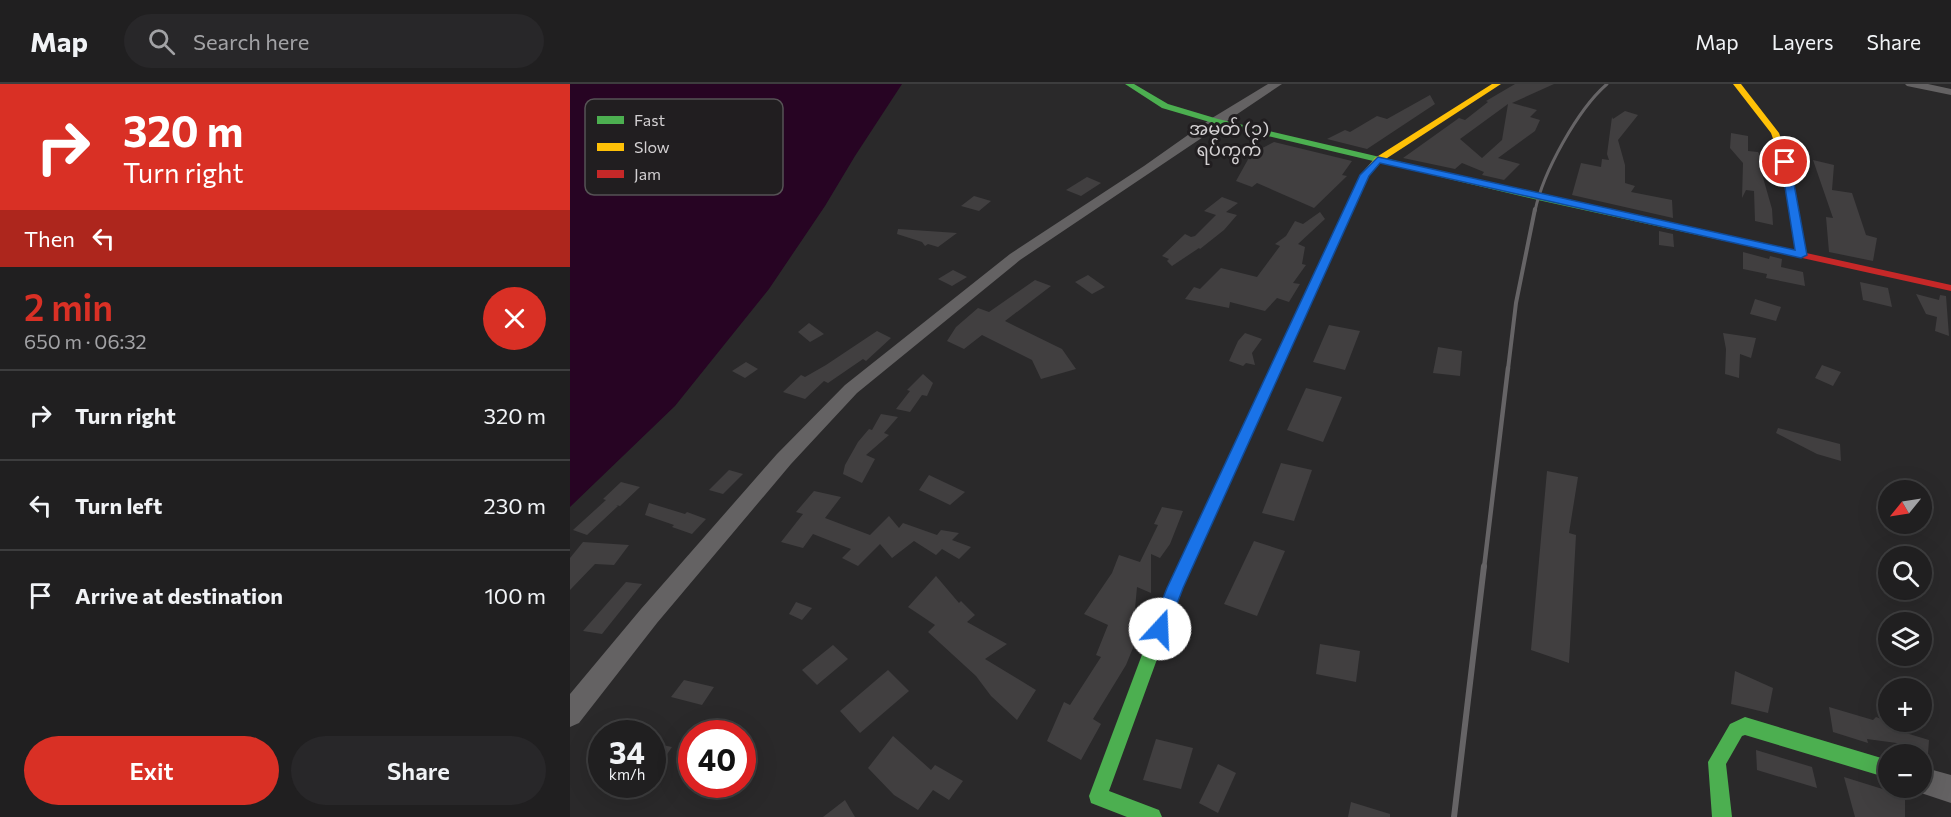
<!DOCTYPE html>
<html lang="en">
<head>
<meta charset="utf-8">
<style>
  :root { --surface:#201f20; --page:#282729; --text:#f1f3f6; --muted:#a2a2a5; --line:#3d3d3e; --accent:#d93025 }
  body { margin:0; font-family:Commissioner,"Noto Sans Myanmar",sans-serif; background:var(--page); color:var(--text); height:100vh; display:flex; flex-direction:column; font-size:22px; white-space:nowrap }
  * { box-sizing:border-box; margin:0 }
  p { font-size:20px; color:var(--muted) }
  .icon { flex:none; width:33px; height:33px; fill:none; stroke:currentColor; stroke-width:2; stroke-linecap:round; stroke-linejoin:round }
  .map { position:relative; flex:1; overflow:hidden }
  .details { display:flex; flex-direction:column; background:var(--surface); width:570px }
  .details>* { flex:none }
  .guide { background:#d93025; color:#fff; overflow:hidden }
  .needle { width:39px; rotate:240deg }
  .buttons { position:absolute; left:1308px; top:396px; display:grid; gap:12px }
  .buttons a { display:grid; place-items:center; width:54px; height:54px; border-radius:50%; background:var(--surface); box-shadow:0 6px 24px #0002,0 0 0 2px var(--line); font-size:30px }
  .speed { position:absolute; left:18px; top:636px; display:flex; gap:12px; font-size:30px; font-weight:700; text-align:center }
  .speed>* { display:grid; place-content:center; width:78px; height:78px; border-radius:50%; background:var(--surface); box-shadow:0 6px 24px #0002,0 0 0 2px var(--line); line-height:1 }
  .speed small { font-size:15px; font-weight:400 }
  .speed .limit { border:9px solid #d22; background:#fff; color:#111 }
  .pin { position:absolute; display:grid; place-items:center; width:51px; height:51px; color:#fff; margin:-26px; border:3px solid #fff; border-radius:50%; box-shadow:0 2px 6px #0007 }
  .me { position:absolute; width:66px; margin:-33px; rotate:20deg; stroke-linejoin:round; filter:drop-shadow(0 0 4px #0008) }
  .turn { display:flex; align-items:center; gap:21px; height:126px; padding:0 24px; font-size:27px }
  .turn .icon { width:78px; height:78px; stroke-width:2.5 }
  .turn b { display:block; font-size:42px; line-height:51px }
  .then { display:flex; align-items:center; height:57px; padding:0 24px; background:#0003; gap:12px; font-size:22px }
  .round { display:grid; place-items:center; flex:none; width:63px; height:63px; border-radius:32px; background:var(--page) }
  .headline { display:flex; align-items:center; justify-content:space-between; height:102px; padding:0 24px }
  h1 { font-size:36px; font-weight:600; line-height:45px; color:var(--accent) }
  .cta { display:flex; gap:12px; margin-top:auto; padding:12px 24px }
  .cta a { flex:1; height:69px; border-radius:36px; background:var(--accent); color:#fff; font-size:24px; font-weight:600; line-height:69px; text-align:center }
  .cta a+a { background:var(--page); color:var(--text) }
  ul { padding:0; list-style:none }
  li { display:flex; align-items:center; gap:18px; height:90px; padding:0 24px; border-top:2px solid var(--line) }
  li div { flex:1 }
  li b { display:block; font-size:22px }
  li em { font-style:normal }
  header { display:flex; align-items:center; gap:36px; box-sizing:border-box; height:84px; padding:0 30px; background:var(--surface); border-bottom:2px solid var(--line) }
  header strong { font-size:28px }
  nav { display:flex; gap:33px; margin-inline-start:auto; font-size:21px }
  .search { width:420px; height:54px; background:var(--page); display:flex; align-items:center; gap:15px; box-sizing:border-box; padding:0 21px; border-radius:33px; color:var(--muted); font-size:22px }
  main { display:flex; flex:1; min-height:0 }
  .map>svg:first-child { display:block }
  .water { fill:#270423 }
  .building { fill:#413f40; fill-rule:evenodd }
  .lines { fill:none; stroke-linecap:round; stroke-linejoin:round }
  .street { fill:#646263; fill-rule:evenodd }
  .fast { fill:#4caf50; fill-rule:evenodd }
  .slow { fill:#ffc107; fill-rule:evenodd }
  .jam { fill:#c62828; fill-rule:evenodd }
  .rail-far3 { stroke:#666466; stroke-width:3 }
  .rail-far2 { stroke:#666466; stroke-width:4 }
  .rail-far1 { stroke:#666466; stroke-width:4.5 }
  .rail { stroke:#666466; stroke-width:6 }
  .route { fill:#1a73e8; stroke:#114b97; stroke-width:1.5 }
  .labels { text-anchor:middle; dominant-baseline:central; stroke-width:6; stroke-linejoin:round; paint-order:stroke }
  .far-quarter-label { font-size:18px; fill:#d3d0d2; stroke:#211e20 }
  .key { fill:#211e20; stroke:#565355; stroke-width:1.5 }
  .key-label { font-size:16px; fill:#d3d0d2 }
</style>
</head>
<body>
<header>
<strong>Map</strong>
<div class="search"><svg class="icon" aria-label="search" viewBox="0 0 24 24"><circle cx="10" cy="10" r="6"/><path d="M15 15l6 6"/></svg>Search here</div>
<nav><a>Map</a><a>Layers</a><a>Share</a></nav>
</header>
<main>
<section class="details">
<div class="guide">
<div class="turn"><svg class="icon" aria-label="right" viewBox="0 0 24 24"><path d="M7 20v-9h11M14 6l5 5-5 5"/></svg><div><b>320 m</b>Turn right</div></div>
<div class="then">Then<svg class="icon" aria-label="left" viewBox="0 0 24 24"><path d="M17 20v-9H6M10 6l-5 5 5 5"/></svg></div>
</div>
<div class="headline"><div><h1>2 min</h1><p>650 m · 06:32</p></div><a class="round" style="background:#d93025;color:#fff"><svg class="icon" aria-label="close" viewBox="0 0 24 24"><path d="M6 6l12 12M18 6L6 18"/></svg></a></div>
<ul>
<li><svg class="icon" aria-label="right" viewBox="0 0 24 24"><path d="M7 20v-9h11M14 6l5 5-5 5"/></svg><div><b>Turn right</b></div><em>320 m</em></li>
<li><svg class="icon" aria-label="left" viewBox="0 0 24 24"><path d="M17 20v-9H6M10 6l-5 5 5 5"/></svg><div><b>Turn left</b></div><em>230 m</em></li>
<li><svg class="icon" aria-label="arrive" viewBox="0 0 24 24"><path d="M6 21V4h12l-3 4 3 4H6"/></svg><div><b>Arrive at destination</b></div><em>100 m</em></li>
</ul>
<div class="cta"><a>Exit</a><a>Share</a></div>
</section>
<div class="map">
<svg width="1381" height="733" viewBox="0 0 1381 733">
  <rect width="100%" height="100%" fill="#2a292a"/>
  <path class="water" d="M0 0H332L285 72 255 122 199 205 105 322 0 423Z"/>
  <g class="building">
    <path d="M945 0H984L942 19 967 26 960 33 970 36 965 47 928 74 950 80 934 96 912 91 914 88 892 79 885 85 833 74 889 34 895 36 918 18 916 17ZM938 20 932 56 912 74 890 55Z"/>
    <path d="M860 11 865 20 797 65 757 55 775 46 780 48 807 32 817 35Z"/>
    <path d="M1055 27 1068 31 1048 56 1055 81V99L1065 102 1061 108 1102 116 1103 134 1002 111 1011 79 1031 83 1032 75 1039 76 1037 70 1042 33 1043 35Z"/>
    <path d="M1161 49 1178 52V67L1188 68 1197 80 1198 91 1192 90 1202 125 1203 141 1185 137 1184 107 1176 106 1172 114 1173 79 1160 64Z"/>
    <path d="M704 58 782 77 772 91 777 92 744 124 687 99 682 103 666 97 681 70Z"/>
    <path d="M1243 76 1264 81 1262 106 1282 109 1296 151 1307 154 1303 177 1259 168 1256 133 1263 134Z"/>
    <path d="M517 93 531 99 511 112 496 106Z"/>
    <path d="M404 112 421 117 409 127 391 122Z"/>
    <path d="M652 113 668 119 656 128 667 131 654 146 630 165 629 164 602 182 597 177 599 175 592 172 615 150 621 153 625 152 646 131 634 127Z"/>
    <path d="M750 128 755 135 728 160 735 163 732 180 736 181 723 199 730 200 719 218 707 214 695 227 660 218 659 224 615 215 624 203 630 205 651 184 687 193 710 162 705 160 716 152 725 137 733 140Z"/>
    <path d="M328 145 358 147 387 149 368 163 358 160 355 162 352 158 327 150Z"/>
    <path d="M1089 147 1103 150 1104 163 1089 161Z"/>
    <path d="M1173 168 1199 175 1200 172 1212 175 1211 183 1233 188 1235 202 1196 194 1197 190 1173 185Z"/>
    <path d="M383 186 397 193 382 202 368 195Z"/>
    <path d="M518 191 535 203 522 210 505 198Z"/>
    <path d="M465 196 481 202 435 237 492 265 506 285 471 295 462 276 412 251 394 265 377 257 386 243 408 224 419 228Z"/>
    <path d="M1290 198 1318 204 1322 223 1293 216Z"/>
    <path d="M1346 210 1369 216 1370 211 1376 212 1379 252 1365 247 1367 233 1356 230Z"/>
    <path d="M1185 215 1211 223 1206 237 1180 230Z"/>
    <path d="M239 239 254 250 240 258 228 248Z"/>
    <path d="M759 241 790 247 775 286 743 278Z"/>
    <path d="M307 247 321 254 296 277 293 275 258 299 254 297 235 315 213 308 231 291 235 293 256 281Z"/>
    <path d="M675 249 692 255 682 269 685 281 676 279 673 282 659 277 668 257Z"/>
    <path d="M1153 249 1186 254 1181 274 1170 270 1169 294 1155 290 1156 265Z"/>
    <path d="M868 263 892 267 890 292 863 289Z"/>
    <path d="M176 278 188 285 175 294 162 287Z"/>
    <path d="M1252 281 1271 288 1263 302 1245 294Z"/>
    <path d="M353 290 363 299 357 312 352 311 340 328 326 325 340 307 337 306Z"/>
    <path d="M736 304 772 313 753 358 717 346Z"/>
    <path d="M311 330 328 333 314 349 319 351 296 371 305 375 292 399 273 390 275 381 288 358 299 345 302 346Z"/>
    <path d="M1208 344 1270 360 1271 377 1247 370 1206 349Z"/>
    <path d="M711 379 742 386 724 437 692 429Z"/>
    <path d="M159 386 173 390 153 410 139 406Z"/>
    <path d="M977 387 1008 393 999 449 1006 451 999 579 961 566Z"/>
    <path d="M359 391 395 408 380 421 349 406Z"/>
    <path d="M51 398 70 403 50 422 46 421 48 422 17 451 3 446 36 416 33 415Z"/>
    <path d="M244 407 271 413 255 434 300 451 319 432 329 444 333 439 367 451 371 446 389 449 382 456 401 463 389 475 372 465 366 471 344 457 322 474 310 460 288 482 272 474 281 465 243 450 233 464 211 458 233 430 226 428Z"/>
    <path d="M79 419 115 430 117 428 136 435 122 450 102 443 104 441 75 431Z"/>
    <path d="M592 423 613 427 600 460 590 474 581 470V509L567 503 562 558 565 559 556 581 523 635 531 640 511 676 477 657 494 618 500 621 531 573 526 571 538 541 514 530 542 489 549 471 570 478 588 441 584 440Z"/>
    <path d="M684 457 715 467 687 532 654 520Z"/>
    <path d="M13 458 59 461 44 481 25 480 0 506V474Z"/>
    <path d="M366 492 389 519 391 517 405 531 397 538 437 560 415 575 466 606 447 636 421 612 406 592 358 548 365 541 338 523Z"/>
    <path d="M56 498 72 500 32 550 13 547Z"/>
    <path d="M226 518 242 524 232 536 219 530Z"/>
    <path d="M750 560 790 567 786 598 746 590Z"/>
    <path d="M263 561 278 575 247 601 232 586Z"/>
    <path d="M318 586 339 607 290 649 270 627Z"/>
    <path d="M1165 587 1203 604 1198 629 1161 620Z"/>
    <path d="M114 596 144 603 132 621 101 613Z"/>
    <path d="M1259 623 1303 636 1306 633 1325 640 1326 646 1359 656 1358 670H1335L1334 660 1297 655 1298 659 1263 648Z"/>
    <path d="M323 652 361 686 365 681 393 697 379 716 363 706 348 726 324 711 298 684Z"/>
    <path d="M586 655 623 664 611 705 573 696Z"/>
    <path d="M82 659 102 663 82 692Z"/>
    <path d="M1186 666 1242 683 1247 704 1187 686Z"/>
    <path d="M648 680 666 689 648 729 629 719Z"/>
    <path d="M1274 693 1335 712V733H1285Z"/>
    <path d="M275 716 285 733H253Z"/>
    <path d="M781 718 820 730V733H778Z"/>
  </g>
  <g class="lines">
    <g class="street">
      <path d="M698 0H712L450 176 287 309 221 380 87 539 9 639 0 643V610L71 525 207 370 275 301 440 170 574 82 642 34Z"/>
      <path d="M1335 0H1358L1381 5V11L1337 2Z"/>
      <path d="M1352 683 1381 691V719L1342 706V704H1352Z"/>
    </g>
    <g class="fast">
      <path d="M555 0H564L598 20 648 35 968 110 1155 151 1160 154 1155 157 968 116 643 39 592 24Z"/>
      <path d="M711 269 717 273 613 504 539 707 589 726 592 733H557L521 719 519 712 597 504 705 273Z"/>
      <path d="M1175 633 1318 676V694L1175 651 1172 652 1156 680 1162 733H1142L1138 678 1160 640Z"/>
    </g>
    <g class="slow">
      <path d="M922 0H931L811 78 799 92 717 273 715 276H707L705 273 792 89 805 74Z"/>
      <path d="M1163 0H1171L1209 49 1219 77 1236 171 1235 173H1227L1226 171 1211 77 1201 49Z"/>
    </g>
    <path class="jam" d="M1155 151 1381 201V207L1151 156 1150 154Z"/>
    <path class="rail-far3" d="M965 127C973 88 1008 25 1037 0"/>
    <path class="rail-far2" d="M938 285 946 219 965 125"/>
    <path class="rail-far1" d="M914 484 938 284"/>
    <path class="rail" d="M884 733 914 482"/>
  </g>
  <path class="route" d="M808 73 1225 166 1211 78 1215 75 1220 78 1237 171 1231 174 810 79 799 92 613 504 595 551 590 553 584 551 581 545 597 504 790 91Z"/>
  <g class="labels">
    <g class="far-quarter-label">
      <text x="659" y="44">အမှတ် (၁)<tspan x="659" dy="21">ရပ်ကွက်</tspan></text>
    </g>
  </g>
  <rect x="15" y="15" width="198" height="96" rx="9" class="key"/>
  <rect x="27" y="32" width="27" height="8" fill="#4caf50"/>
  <rect x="27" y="59" width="27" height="8" fill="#ffc107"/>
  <rect x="27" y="86" width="27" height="8" fill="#c62828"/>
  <g class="key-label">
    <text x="64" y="42">Fast</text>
    <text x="64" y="69">Slow</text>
    <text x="64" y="96">Jam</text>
  </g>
</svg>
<div class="buttons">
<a><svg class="needle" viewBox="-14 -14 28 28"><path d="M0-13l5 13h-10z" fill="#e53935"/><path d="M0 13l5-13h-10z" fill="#a2a2a5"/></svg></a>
<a><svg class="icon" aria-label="search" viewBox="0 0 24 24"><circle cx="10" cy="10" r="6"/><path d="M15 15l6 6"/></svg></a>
<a><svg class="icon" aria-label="layers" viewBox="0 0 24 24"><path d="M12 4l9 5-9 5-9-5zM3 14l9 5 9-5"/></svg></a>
<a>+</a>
<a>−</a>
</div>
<div class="speed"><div>34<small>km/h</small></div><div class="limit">40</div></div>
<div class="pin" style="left:1215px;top:78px;background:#d93025"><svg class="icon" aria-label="arrive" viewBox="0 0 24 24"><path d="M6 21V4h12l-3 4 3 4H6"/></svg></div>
<svg class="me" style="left:590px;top:545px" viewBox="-20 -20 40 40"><circle r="19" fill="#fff"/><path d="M0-13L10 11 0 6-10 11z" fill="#1a73e8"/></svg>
</div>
</main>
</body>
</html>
